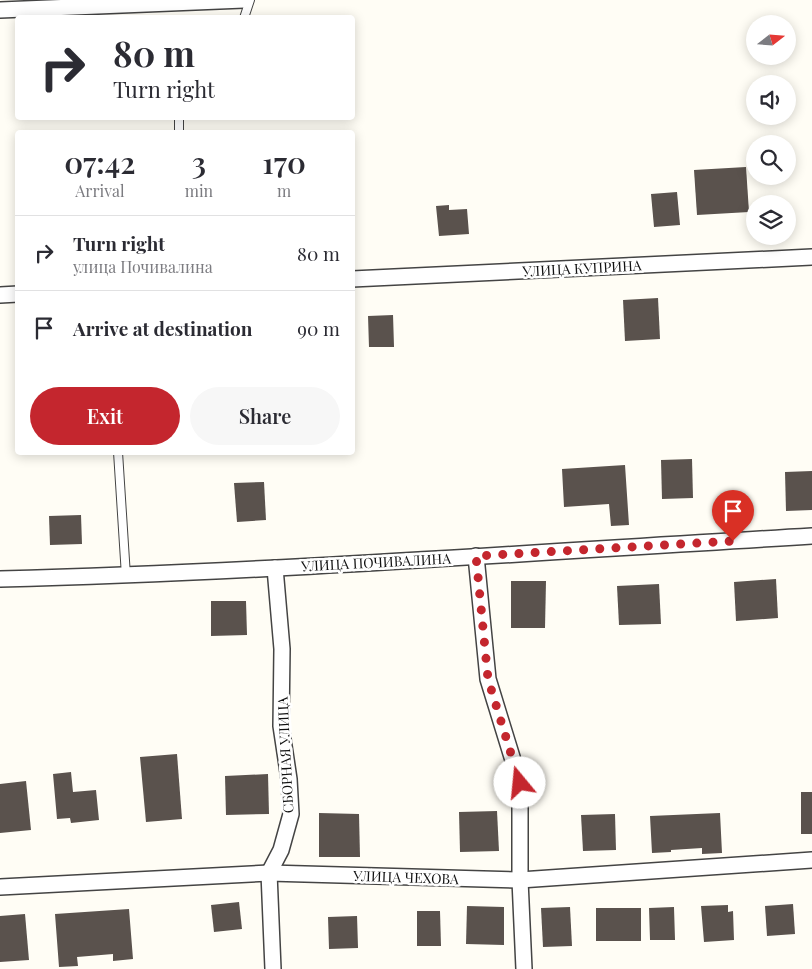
<!DOCTYPE html>
<html lang="en">
<head>
<meta charset="utf-8">
<style>
  :root { --surface:#fff; --page:#f7f7f7; --text:#2b2b33; --muted:#7c7c81; --line:#e1e1e2; --accent:#c4262e }
  body { margin:0; font-family:"Playfair Display",serif; background:var(--page); color:var(--text); height:100vh; display:flex; flex-direction:column; font-size:19px; white-space:nowrap }
  * { box-sizing:border-box; margin:0 }
  p { font-size:16px; color:var(--muted) }
  .icon { flex:none; width:28px; height:28px; fill:none; stroke:currentColor; stroke-width:2; stroke-linecap:round; stroke-linejoin:round }
  .map { position:relative; flex:1; overflow:hidden }
  .panel { position:absolute; left:15px; top:130px; width:340px; height:325px; display:flex; flex-direction:column; background:var(--surface); border-radius:5px; box-shadow:0 2px 12px #0003 }
  .panel>* { flex:none }
  .banner { position:absolute; left:15px; top:15px; width:340px; height:105px; border-radius:5px; box-shadow:0 2px 12px #0003; background:#fff; color:var(--text); overflow:hidden }
  .needle { width:32px; rotate:73deg }
  .buttons { position:absolute; left:746px; top:15px; display:grid; gap:10px }
  .buttons a { display:grid; place-items:center; width:50px; height:50px; border-radius:50%; background:var(--surface); box-shadow:0 2px 12px #0003; font-size:25px }
  .pin { position:absolute; display:grid; place-items:center; width:42px; height:42px; color:#fff; margin:-51px -21px; border-radius:50% 50% 50% 0; rotate:-45deg; box-shadow:0 0 5px #0007 }
  .pin .icon { rotate:45deg }
  .me { position:absolute; width:55px; margin:-28px; rotate:343deg; stroke-linejoin:round; filter:drop-shadow(0 0 4px #0008) }
  .turn { display:flex; align-items:center; gap:18px; height:105px; padding:0 15px; font-size:22px }
  .turn .icon { width:65px; height:65px; stroke-width:2.5 }
  .turn b { display:block; font-size:35px; line-height:42px }
  .eta { display:flex; justify-content:space-evenly; align-items:center; height:85px; text-align:center }
  .eta b { font-size:30px; font-weight:600; line-height:35px }
  .primary-button { display:flex; gap:10px; margin-top:auto; padding:10px 15px }
  .primary-button a { flex:1; height:58px; border-radius:30px; background:var(--accent); color:#fff; font-size:20px; font-weight:600; line-height:58px; text-align:center }
  .primary-button a+a { background:var(--page); color:var(--text) }
  ul { padding:0; list-style:none }
  li { display:flex; align-items:center; gap:15px; height:75px; padding:0 15px; border-top:1px solid var(--line) }
  li div { flex:1 }
  li b { display:block; font-size:19px }
  li em { font-style:normal }
  .map>svg:first-child { display:block }
  .building { fill:#5a524d }
  .lines { fill:none; stroke-linecap:round; stroke-linejoin:round }
  .lane-casing { stroke:#444; stroke-width:10 }
  .street-casing { stroke:#444; stroke-width:18 }
  .lane { stroke:#fff; stroke-width:8 }
  .street { stroke:#fff; stroke-width:15 }
  .route { stroke:#c4262e; stroke-width:9; stroke-dasharray:0 16.2 }
  .labels { text-anchor:middle; dominant-baseline:central; stroke-width:5; stroke-linejoin:round; paint-order:stroke }
  .street-label { font-size:14px; fill:#111; stroke:#fff }
</style>
</head>
<body>
<div class="map">
<svg width="812" height="969" viewBox="0 0 812 969">
  <rect width="100%" height="100%" fill="#fffdf5"/>
  <g class="building">
    <path d="M746 167 749 212 697 215 694 170Z"/>
    <path d="M677 192 680 225 654 227 651 194Z"/>
    <path d="M449 205V210L467 209 469 234 439 236 436 206Z"/>
    <path d="M658 298 660 339 625 341 623 300Z"/>
    <path d="M393 315 394 347H369L368 316Z"/>
    <path d="M692 459 693 498 662 499 661 460Z"/>
    <path d="M625 465 629 525 611 526 609 504 564 507 562 469Z"/>
    <path d="M812 471V510L786 511 785 472Z"/>
    <path d="M264 482 266 520 237 522 234 483Z"/>
    <path d="M81 515 82 544 50 545 49 516Z"/>
    <path d="M776 579 778 618 736 621 734 582Z"/>
    <path d="M511 581H546L545 628H511Z"/>
    <path d="M659 584 661 624 619 625 617 586Z"/>
    <path d="M211 601H246L247 635 211 636Z"/>
    <path d="M177 754 182 819 146 822 140 757Z"/>
    <path d="M71 772 73 792 96 790 99 820 71 823 70 818 57 819 53 774Z"/>
    <path d="M268 774 269 814 226 815 225 776Z"/>
    <path d="M26 781 31 830 0 833V784Z"/>
    <rect x="801" y="792" width="11" height="42"/>
    <path d="M497 811 499 851 460 852 459 812Z"/>
    <path d="M319 813 359 814 360 857H319Z"/>
    <path d="M720 813 722 853 702 854V848L671 850V852L652 853 650 816Z"/>
    <path d="M615 814 616 850 583 851 581 815Z"/>
    <path d="M239 902 242 929 214 932 211 905Z"/>
    <path d="M793 904 795 934 767 936 765 906Z"/>
    <path d="M728 905V912L733 911 734 940 704 942 701 906Z"/>
    <path d="M467 906 504 907V945L466 944Z"/>
    <path d="M570 907 572 946 543 947 541 908Z"/>
    <path d="M674 907 675 940H650L649 908Z"/>
    <rect x="596" y="908" width="45" height="33"/>
    <path d="M129 909 133 959 113 961V954L77 957 78 966 59 967 55 914Z"/>
    <path d="M417 911H440L441 946H417Z"/>
    <path d="M25 914 29 960 0 962V916Z"/>
    <path d="M357 916 358 948 329 949 328 917Z"/>
  </g>
  <g class="lines">
    <g class="lane-casing">
      <g id="lane">
        <path d="M244 18 250 0"/>
        <path d="M179 118V132"/>
        <path d="M118 452 126 576"/>
      </g>
    </g>
    <g class="street-casing">
      <g id="street">
        <path d="M0 10 244 0"/>
        <path d="M352 279 812 257"/>
        <path d="M0 295 18 294"/>
        <path d="M476 556 488 679 520 783V880L524 969"/>
        <path d="M0 579C271 572 541 552 812 536"/>
        <path d="M0 887 269 873 520 880 812 860"/>
        <path d="M273 969 269 873 281 850 291 814 289 779 281 726 282 649 275 568"/>
      </g>
    </g>
    <use href="#lane" class="lane"/>
    <use href="#street" class="street"/>
  </g>
  <g class="lines">
    <path class="route" d="M520 783 488 679 476 556 733 541"/>
  </g>
  <g class="labels">
    <g class="street-label">
      <text transform="translate(582 268) rotate(-3)">УЛИЦА КУПРИНА</text>
      <text transform="translate(376 562) rotate(-3)">УЛИЦА ПОЧИВАЛИНА</text>
      <text transform="translate(285 755) rotate(-93)">СБОРНАЯ УЛИЦА</text>
      <text transform="translate(406 877) rotate(2)">УЛИЦА ЧЕХОВА</text>
    </g>
  </g>
</svg>
<div class="buttons">
<a><svg class="needle" viewBox="-14 -14 28 28"><path d="M0-13l5 13h-10z" fill="#e53935"/><path d="M0 13l5-13h-10z" fill="#7c7c81"/></svg></a>
<a><svg class="icon" aria-label="sound" viewBox="0 0 24 24"><path d="M4 9h4l5-4v14l-5-4H4zM17 9q2 3 0 6"/></svg></a>
<a><svg class="icon" aria-label="search" viewBox="0 0 24 24"><circle cx="10" cy="10" r="6"/><path d="M15 15l6 6"/></svg></a>
<a><svg class="icon" aria-label="layers" viewBox="0 0 24 24"><path d="M12 4l9 5-9 5-9-5zM3 14l9 5 9-5"/></svg></a>
</div>
<div class="pin" style="left:733px;top:541px;background:#d93025"><svg class="icon" aria-label="arrive" viewBox="0 0 24 24"><path d="M6 21V4h12l-3 4 3 4H6"/></svg></div>
<svg class="me" style="left:520px;top:783px" viewBox="-20 -20 40 40"><circle r="19" fill="#fff"/><path d="M0-13L10 11 0 6-10 11z" fill="#c4262e"/></svg>
<div class="banner">
<div class="turn"><svg class="icon" aria-label="right" viewBox="0 0 24 24"><path d="M7 20v-9h11M14 6l5 5-5 5"/></svg><div><b>80 m</b>Turn right</div></div>
</div>
<section class="panel">
<div class="eta">
<div><b>07:42</b><p>Arrival</p></div>
<div><b>3</b><p>min</p></div>
<div><b>170</b><p>m</p></div>
</div>
<ul>
<li><svg class="icon" aria-label="right" viewBox="0 0 24 24"><path d="M7 20v-9h11M14 6l5 5-5 5"/></svg><div><b>Turn right</b><p>улица Почивалина</p></div><em>80 m</em></li>
<li><svg class="icon" aria-label="arrive" viewBox="0 0 24 24"><path d="M6 21V4h12l-3 4 3 4H6"/></svg><div><b>Arrive at destination</b></div><em>90 m</em></li>
</ul>
<div class="primary-button"><a>Exit</a><a>Share</a></div>
</section>
</div>
</body>
</html>
